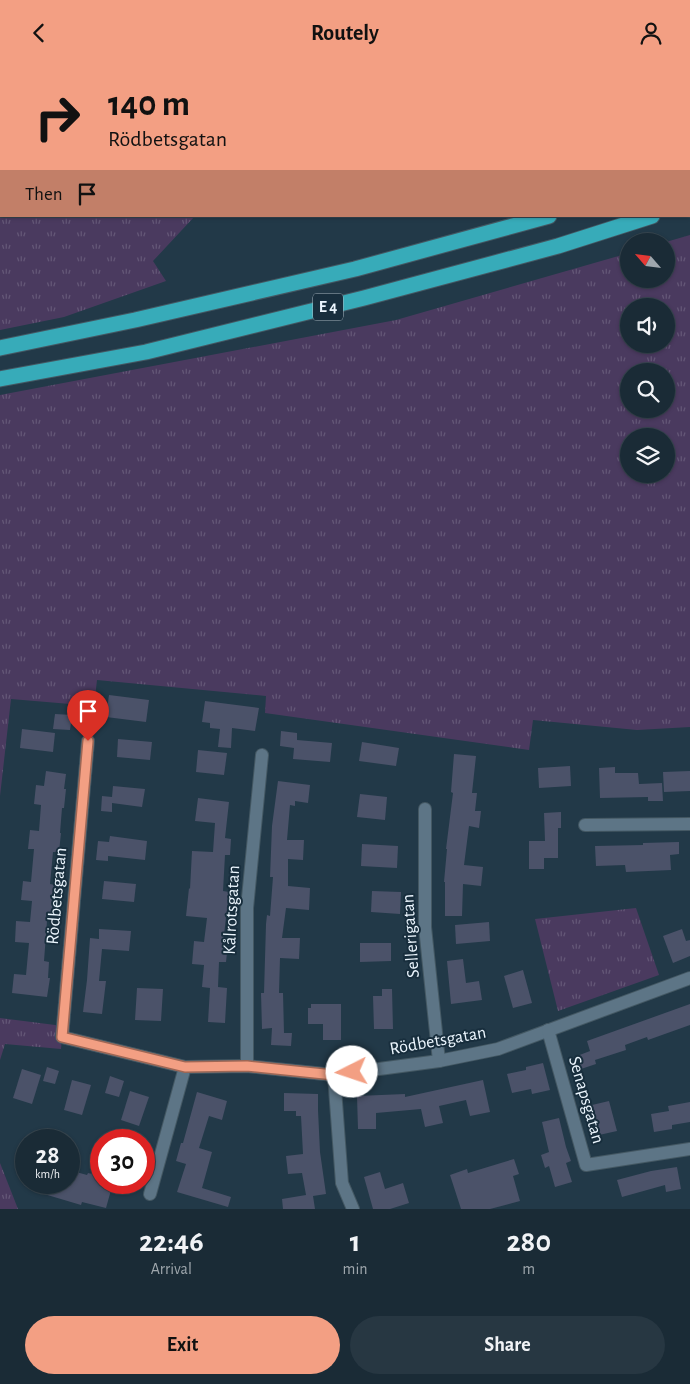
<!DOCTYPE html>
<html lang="en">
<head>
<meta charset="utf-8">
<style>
  :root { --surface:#1a2b36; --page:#273742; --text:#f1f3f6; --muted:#9fa7ad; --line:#384751; --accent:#f39f83 }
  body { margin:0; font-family:"Alegreya Sans",sans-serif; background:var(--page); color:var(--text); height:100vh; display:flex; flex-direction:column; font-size:19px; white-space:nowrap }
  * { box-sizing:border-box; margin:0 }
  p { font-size:16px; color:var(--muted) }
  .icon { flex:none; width:28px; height:28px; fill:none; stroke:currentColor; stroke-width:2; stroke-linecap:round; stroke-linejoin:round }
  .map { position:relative; height:1144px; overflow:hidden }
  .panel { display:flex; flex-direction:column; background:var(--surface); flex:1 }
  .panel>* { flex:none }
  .guide { position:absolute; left:0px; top:0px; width:690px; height:152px; box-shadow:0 1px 4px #0004,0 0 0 1px var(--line); background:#f39f83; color:#111; overflow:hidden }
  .needle { width:32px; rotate:298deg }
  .controls { position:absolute; left:620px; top:168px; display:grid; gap:10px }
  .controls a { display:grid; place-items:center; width:55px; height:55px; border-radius:50%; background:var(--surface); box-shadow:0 1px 4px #0004,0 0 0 1px var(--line); font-size:25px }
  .speed { position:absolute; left:15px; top:1064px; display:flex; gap:10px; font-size:25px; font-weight:700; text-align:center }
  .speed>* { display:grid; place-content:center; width:65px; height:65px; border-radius:50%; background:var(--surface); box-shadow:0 1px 4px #0004,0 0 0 1px var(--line); line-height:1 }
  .speed small { font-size:12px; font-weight:400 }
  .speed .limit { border:8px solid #d22; background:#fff; color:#111 }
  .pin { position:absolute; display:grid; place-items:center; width:42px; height:42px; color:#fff; margin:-51px -21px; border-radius:50% 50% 50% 0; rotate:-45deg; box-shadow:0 0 5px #0007 }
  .pin .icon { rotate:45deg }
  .me { position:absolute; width:55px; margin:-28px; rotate:266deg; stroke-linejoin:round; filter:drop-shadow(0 0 4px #0008) }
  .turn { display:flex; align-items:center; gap:18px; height:105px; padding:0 25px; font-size:22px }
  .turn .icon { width:65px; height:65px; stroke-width:2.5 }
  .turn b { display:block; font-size:35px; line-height:42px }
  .then { display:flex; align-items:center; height:48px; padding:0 25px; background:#0003; gap:10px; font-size:19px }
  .eta { display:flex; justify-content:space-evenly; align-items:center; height:85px; text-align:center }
  .eta b { font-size:30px; font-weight:700; line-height:35px }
  .action { display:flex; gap:10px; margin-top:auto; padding:10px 25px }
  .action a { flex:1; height:58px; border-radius:30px; background:var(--accent); color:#111; font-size:20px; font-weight:700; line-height:58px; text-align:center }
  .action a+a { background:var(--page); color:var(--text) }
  header { display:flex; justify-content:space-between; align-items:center; height:65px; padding:0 25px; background:var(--accent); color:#111; font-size:22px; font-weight:700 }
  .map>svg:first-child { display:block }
  .grass { fill:url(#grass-tufts); fill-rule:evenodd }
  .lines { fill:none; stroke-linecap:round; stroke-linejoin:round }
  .stream { stroke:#062d24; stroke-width:4.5 }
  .building { fill:#4b5269 }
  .minor-casing { stroke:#445863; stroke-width:14 }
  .motorway-casing { stroke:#445863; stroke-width:17 }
  .minor { stroke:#5d7586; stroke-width:12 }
  .motorway { stroke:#37abb9; stroke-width:15 }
  .route-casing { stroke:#9e6755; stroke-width:12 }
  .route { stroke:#f39f83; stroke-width:9 }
  .labels { text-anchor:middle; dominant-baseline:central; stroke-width:4; stroke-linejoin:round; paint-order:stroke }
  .shield { fill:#182e3d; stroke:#acbac4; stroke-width:1 }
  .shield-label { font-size:16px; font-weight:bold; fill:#ecf6fe }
  .street-label { font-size:18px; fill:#ecf6fe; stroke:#182e3d }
</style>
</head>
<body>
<header><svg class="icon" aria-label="back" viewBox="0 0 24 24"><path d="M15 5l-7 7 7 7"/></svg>Routely<svg class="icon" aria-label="person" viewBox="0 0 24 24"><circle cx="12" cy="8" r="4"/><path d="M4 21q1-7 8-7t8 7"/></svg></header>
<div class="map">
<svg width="690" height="1144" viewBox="0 0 690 1144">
  <defs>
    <pattern id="grass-tufts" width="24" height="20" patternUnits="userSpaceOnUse" patternTransform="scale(1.25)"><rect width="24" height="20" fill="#4a3a5f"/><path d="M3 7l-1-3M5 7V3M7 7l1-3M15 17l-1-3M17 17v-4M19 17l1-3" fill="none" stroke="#645777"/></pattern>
  </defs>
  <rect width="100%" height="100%" fill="#223948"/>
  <g class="grass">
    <path d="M597 0H690V69L689 70V1H596Z"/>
    <path d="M4 151H195L153 196 166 216 64 252 0 265V153Z"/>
    <path d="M690 170V662L637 665 533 655 529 685 265 648 266 631 97 615 94 641 11 634 0 731V330L396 255 629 188V214H666V177ZM629 241H666V279H629ZM666 306V344H629V306ZM629 371H666V409H629Z"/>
    <path d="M636 843 659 910 558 946 535 854Z"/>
    <path d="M0 953 63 961 61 984 5 979 0 995Z"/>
    <path d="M0 1098 18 1144H0Z"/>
  </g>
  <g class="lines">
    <g class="stream">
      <path d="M258 1V0"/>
      <path d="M603 1V0"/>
    </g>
  </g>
  <g class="building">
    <path d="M109 630 149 635 146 657 106 652Z"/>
    <path d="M205 636 259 643 255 666 232 663 231 683 218 682 220 664 210 663V658L202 657Z"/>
    <path d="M55 649 72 650 70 665 53 664Z"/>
    <path d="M22 664 55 668 53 687 20 683Z"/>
    <path d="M281 666 297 668V675L332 678 330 697 293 694 294 683 280 681Z"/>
    <path d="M118 674 152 677 150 695 117 692Z"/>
    <path d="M362 677 399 683 396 701 359 696Z"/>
    <path d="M198 685 227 688 224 710 196 707Z"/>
    <path d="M454 689 476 691 472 728H477L475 746H481L479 763 469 761 464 800 483 802 481 821 463 819 462 851H445V817H444L447 784H446L453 728 451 727Z"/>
    <path d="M570 701 571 721 539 723 538 703Z"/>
    <path d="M615 702V708H638L639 719 662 718 663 736H648V732L600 733 599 703Z"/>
    <path d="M46 706 66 709 64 724H66L64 743H62L60 768H61L59 787H53L50 819 55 820 51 856H47L44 896 49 897 48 913H50L47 932 12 928 14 909 26 910 29 878 15 877 16 856 30 857 32 836 21 835 23 816 31 817 34 784H28L30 765 39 766 41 740 34 739 36 720 44 721Z"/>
    <path d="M690 706V726L664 727 663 707Z"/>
    <path d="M278 716 310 720 308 738 295 736V741L290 740 287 775H304L303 795 288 794V821L310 823 309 845 286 843 282 873H300L299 894 280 893 279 928H283L284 968H292L291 981 271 980 272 963 262 964 261 928H264L266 859 267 850 270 851 273 812H270L272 761Z"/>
    <path d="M113 721 145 724 142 742 112 738V747L101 746 102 731 112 732Z"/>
    <path d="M360 729 387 732 385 755 357 752Z"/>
    <path d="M198 733 229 737 225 773 231 774 230 790H225L223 826 229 827 223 878 228 879 226 897H219L218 922 227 923 225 958 208 957 210 923 202 922 204 900 192 899 194 876 204 877 207 853 186 851 189 823 190 824 192 786 213 787 215 758 195 756Z"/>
    <path d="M561 747V763H558V793H544V804H529V776H545L544 748Z"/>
    <path d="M110 771 147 776 145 795 108 791V796L96 795 98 776 109 777Z"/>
    <path d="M679 777V789L670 790 671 805 626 807 625 800 596 801 595 781 643 780V778Z"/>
    <path d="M362 779 398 781 397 803 361 801Z"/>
    <path d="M104 816 136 819 134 837 102 834Z"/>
    <path d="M372 826 401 827 400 849 371 847Z"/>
    <path d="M489 857 490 876 456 879 455 860Z"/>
    <path d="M99 864 131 866 129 886 102 884 99 916H106L102 949 83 947 87 915 90 873 99 874Z"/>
    <path d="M682 864 686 876 690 875V891L673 898 663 871Z"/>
    <path d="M360 878H391V896L360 897Z"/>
    <path d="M463 894 466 918 479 916 482 935 451 939 447 896Z"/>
    <path d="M523 905 532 938 513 943 504 911Z"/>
    <path d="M137 923 163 924 161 956 135 955Z"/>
    <path d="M382 924H392L393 964H374L373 931H382Z"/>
    <path d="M311 939H341V975H323V959H308V943H311Z"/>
    <path d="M690 939V960L648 975 647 972 625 980 626 985 595 995 596 999 581 1004 577 991 590 986 587 976Z"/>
    <path d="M543 998 550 1025 532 1029 531 1024 512 1028 507 1009 526 1005V1002Z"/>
    <path d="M47 1002 59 1006 55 1019 43 1016Z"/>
    <path d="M22 1004 41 1010 32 1039 13 1033Z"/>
    <path d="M110 1011 124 1016 119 1032 105 1028Z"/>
    <path d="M72 1015 91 1020 82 1050 64 1045Z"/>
    <path d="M483 1015 490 1047 470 1051 466 1035 439 1041 443 1058 425 1062 421 1044 376 1048V1064H358L357 1031 405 1029V1032Z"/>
    <path d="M130 1026 149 1032 139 1061 121 1055Z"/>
    <path d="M197 1027 227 1036 222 1055 209 1051 199 1083 212 1087 202 1123 231 1132 228 1142 177 1127 186 1099 176 1096 181 1078H183Z"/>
    <path d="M284 1028 318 1029V1045L320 1087 326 1129 313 1131 315 1144H283L282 1134 306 1130 302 1108 288 1109 286 1091 303 1089 301 1051H296V1046H284Z"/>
    <path d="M609 1036 617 1066 599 1070 592 1040Z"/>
    <path d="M690 1037V1057L672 1060V1064L654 1067 651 1049 669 1046 668 1041Z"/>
    <path d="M559 1053 566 1082 571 1096 566 1098 572 1117 555 1122 549 1101 545 1103 541 1090 549 1087 542 1057Z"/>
    <path d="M514 1094 519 1109 513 1111 520 1136 490 1144H461L450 1110 467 1104 468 1108Z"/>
    <path d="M677 1102 681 1124 666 1127 665 1120 622 1132 617 1115 651 1106Z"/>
    <path d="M69 1105 87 1110 88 1108 101 1111V1118H113L106 1143 82 1137 81 1140 44 1129 47 1118H69Z"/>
    <path d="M380 1107 385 1124 403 1118 409 1138 390 1144H373L364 1112Z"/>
  </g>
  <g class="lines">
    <g class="minor-casing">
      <g id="minor">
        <path d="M88 676 62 972 185 1002 247 1001 334 1010 439 996 498 984 690 913"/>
        <path d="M425 744V862L439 996"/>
        <path d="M585 760 690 759"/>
        <path d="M548 965 586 1100 690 1084"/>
        <path d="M247 1001V843L262 690"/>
        <path d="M334 1010 342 1118 353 1144"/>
        <path d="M150 1129 185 1002"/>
      </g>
    </g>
    <g class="motorway-casing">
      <g id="motorway">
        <path d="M689 107H690"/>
        <path d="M689 140 690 139"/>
        <path d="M0 283 135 255 355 204 549 151"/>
        <path d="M0 314 146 287 364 233 558 181 652 151"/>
      </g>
    </g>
    <use href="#minor" class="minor"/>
    <use href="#motorway" class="motorway"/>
  </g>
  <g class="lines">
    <g class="route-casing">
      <path id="route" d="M88 676 62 972 185 1002 247 1001 334 1010 352 1007"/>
    </g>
    <use href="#route" class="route"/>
  </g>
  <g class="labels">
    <rect class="shield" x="313" y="228.5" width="30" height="27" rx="4"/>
    <g class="shield-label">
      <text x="328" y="242">E 4</text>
    </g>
    <g class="street-label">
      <text transform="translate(57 831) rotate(-85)">Rödbetsgatan</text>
      <text transform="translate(232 845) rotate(-87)">Kålrotsgatan</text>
      <text transform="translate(411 871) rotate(-94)">Sellerigatan</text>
      <text transform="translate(438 976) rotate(-10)">Rödbetsgatan</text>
      <text transform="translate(586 1035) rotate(74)">Senapsgatan</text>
    </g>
  </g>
</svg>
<div class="controls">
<a><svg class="needle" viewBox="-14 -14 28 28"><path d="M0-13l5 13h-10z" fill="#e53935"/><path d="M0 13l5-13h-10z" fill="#9fa7ad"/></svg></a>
<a><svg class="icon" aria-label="sound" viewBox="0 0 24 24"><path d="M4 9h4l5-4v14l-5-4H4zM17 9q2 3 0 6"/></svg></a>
<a><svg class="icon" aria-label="search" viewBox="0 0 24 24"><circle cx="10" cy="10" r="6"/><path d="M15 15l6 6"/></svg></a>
<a><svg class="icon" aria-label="layers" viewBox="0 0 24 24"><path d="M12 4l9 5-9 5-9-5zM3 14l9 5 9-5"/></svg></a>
</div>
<div class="speed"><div>28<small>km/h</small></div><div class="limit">30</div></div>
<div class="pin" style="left:88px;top:676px;background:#d93025"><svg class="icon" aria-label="arrive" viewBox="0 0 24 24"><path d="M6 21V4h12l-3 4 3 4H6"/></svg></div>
<svg class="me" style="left:352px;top:1007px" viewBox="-20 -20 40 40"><circle r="19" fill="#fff"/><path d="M0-13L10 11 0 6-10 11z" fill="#f39f83"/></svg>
<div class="guide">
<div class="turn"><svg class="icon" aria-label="right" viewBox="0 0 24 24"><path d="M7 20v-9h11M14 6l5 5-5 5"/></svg><div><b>140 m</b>Rödbetsgatan</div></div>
<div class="then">Then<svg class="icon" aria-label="arrive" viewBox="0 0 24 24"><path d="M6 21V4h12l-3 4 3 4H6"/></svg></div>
</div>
</div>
<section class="panel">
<div class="eta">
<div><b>22:46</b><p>Arrival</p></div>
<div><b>1</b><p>min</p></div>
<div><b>280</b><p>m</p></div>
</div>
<div class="action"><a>Exit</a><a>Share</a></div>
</section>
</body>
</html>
